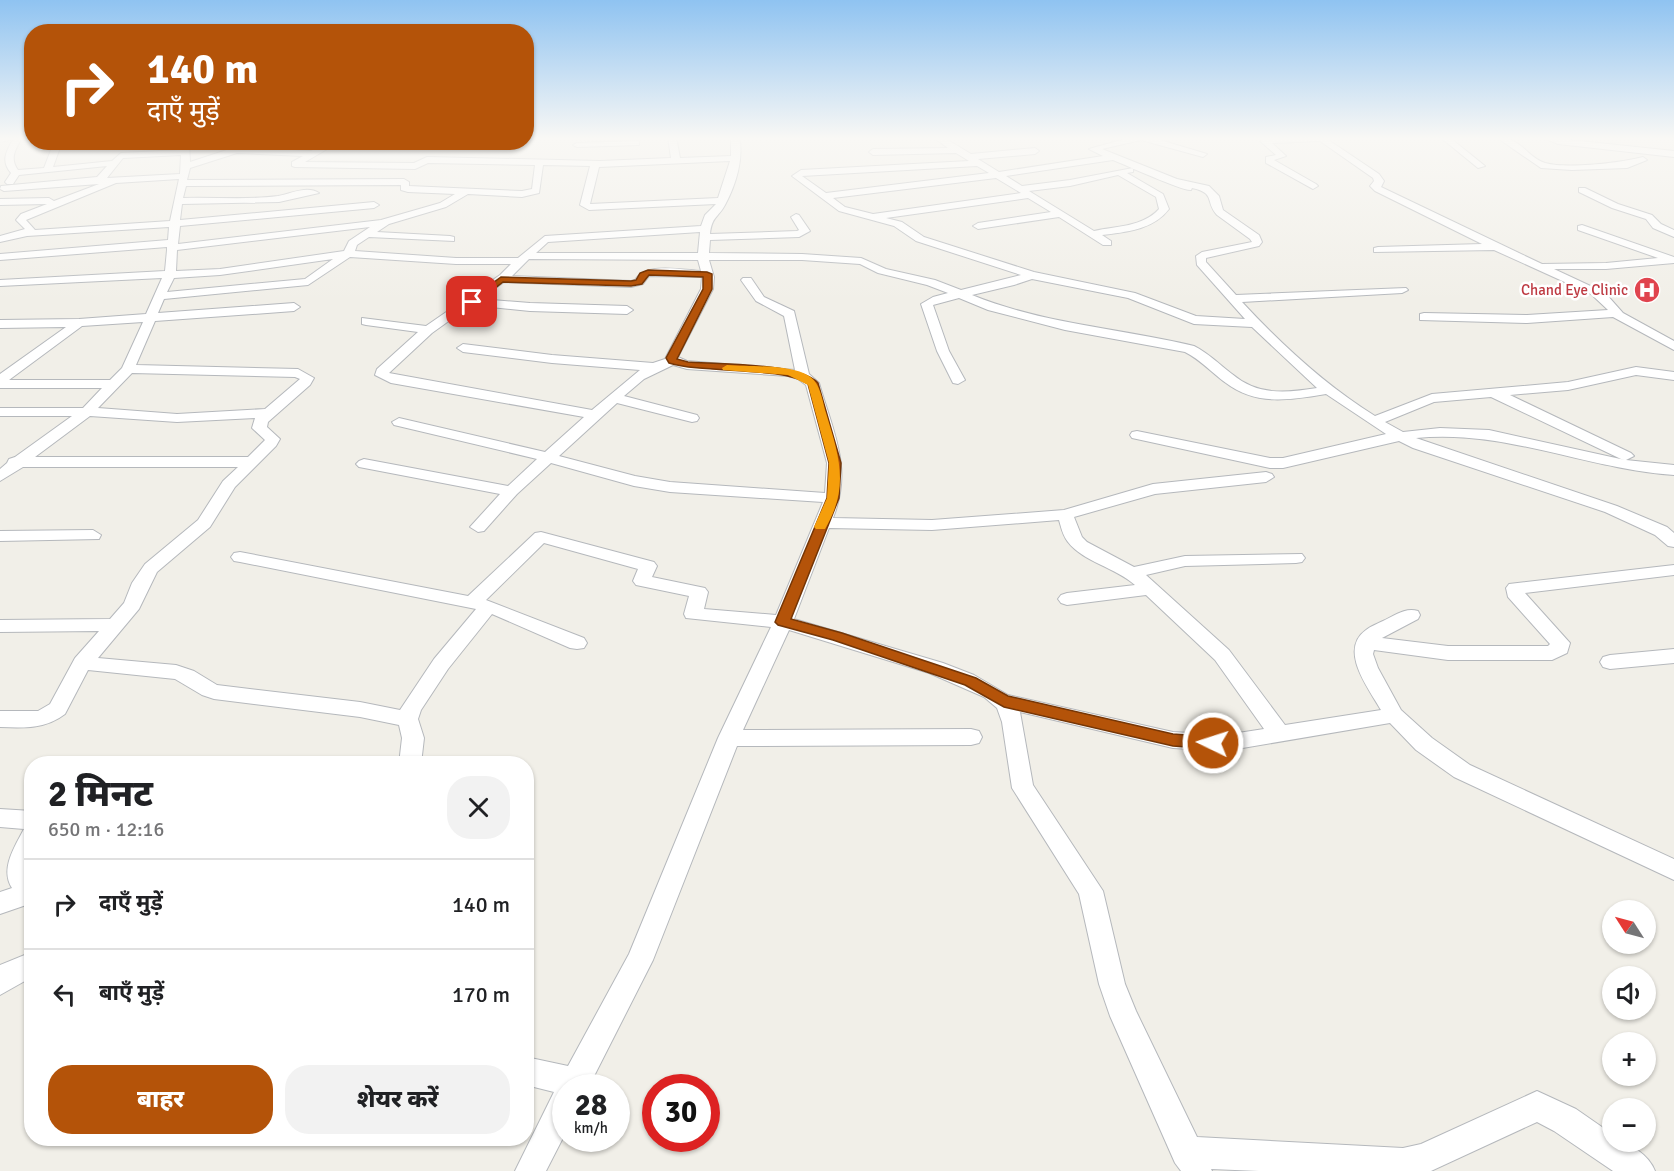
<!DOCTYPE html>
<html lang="hi">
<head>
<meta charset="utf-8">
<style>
  :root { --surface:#fff; --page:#f2f2f2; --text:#202124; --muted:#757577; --line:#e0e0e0; --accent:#b45309 }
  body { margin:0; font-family:Signika,"Noto Sans Devanagari",sans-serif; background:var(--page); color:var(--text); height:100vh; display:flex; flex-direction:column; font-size:22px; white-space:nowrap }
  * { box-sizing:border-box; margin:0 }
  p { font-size:20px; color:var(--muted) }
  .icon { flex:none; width:33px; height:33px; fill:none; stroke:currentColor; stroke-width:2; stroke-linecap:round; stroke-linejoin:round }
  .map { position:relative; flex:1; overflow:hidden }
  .side { position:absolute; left:24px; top:756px; width:510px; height:390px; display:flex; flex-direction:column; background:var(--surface); border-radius:24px; box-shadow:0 2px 4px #0004 }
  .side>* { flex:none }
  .top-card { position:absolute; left:24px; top:24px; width:510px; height:126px; border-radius:24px; box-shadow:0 2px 4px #0004; background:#b45309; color:#fff; overflow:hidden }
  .needle { width:39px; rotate:306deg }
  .buttons { position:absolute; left:1602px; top:900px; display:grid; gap:12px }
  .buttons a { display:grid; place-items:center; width:54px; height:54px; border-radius:50%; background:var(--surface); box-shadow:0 2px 4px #0004; font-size:30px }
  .speed { position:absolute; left:552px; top:1074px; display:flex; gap:12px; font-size:30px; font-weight:700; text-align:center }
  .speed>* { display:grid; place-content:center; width:78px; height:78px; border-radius:50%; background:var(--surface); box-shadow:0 2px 4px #0004; line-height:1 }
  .speed small { font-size:15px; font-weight:400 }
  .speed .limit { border:9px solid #d22; background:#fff; color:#111 }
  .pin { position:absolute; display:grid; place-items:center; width:51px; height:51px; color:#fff; margin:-26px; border-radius:12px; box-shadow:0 3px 9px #0006 }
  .me { position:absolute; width:66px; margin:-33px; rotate:274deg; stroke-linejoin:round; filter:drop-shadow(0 0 4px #0008) }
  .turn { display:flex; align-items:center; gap:21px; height:126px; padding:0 24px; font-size:27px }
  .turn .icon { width:78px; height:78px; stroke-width:2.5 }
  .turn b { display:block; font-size:42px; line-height:51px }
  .round { display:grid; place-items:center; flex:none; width:63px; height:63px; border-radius:24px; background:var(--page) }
  .headline { display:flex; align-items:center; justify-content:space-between; height:102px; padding:0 24px }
  h1 { font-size:36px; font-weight:800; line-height:45px }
  .button { display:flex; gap:12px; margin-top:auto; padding:12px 24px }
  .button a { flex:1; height:69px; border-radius:24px; background:var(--accent); color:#fff; font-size:24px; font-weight:800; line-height:69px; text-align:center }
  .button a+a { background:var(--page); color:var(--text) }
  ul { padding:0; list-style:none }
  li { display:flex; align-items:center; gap:18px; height:90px; padding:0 24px; border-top:2px solid var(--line) }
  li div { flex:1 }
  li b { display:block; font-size:22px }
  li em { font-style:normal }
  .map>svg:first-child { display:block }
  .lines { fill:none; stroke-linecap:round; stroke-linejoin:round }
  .street-casing { stroke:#b5b8bc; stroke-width:2 }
  .secondary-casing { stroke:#b6babf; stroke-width:1 }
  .street { fill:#fff; fill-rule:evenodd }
  .secondary { fill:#fff; fill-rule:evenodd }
  .route { fill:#b45309; stroke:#753606; stroke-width:1.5 }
  .slow { fill:#f59e0b }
  .labels { text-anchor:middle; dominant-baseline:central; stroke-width:5; stroke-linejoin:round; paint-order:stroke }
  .far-health-label { font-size:15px; fill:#be3a42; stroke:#fff; text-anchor:end }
</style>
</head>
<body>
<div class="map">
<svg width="1674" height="1171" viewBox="0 0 1674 1171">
  <rect width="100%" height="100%" fill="#f1efe8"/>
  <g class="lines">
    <g class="street-casing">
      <g id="street">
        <path d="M14 137H22C16 149 9 158 18 170L44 168 54 142H62L53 167 112 161 121 153 181 150V142H189L190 162 236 147 311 151 323 144 320 142 448 145 452 147 448 149 334 145 305 162 414 163 427 157 600 161 671 158 668 137H676L680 158 731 156V137H739C744 158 736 185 725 205 718 218 712 216 710 234L797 231 799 230 791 217 796 214 799 215 810 231 799 237 710 240 709 253 802 254 861 258 886 269 935 280 961 290 1021 275 916 241 894 226 839 211 792 176 801 170 969 161 956 153 873 155 869 152 873 149 948 148 933 137H943L971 154 1035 148 1039 151 1035 154 978 159 999 172 1103 156 1089 149 1132 137H1150L1207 154 1203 157 1141 140 1102 149 1177 179 1209 186 1219 196 1223 210 1259 235 1262 242 1259 246 1206 258V262L1236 295 1406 288 1408 290 1402 293 1242 302C1282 345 1325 385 1375 416L1432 394 1568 382 1636 367 1674 372V380L1636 375 1568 390 1510 395 1631 453 1634 456 1626 460 1674 465V475C1586 469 1505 429 1416 438L1617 506 1667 527 1674 533V547L1668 546 1655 535 1605 512 1413 448 1399 441 1283 468H1270L1132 438 1130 435 1132 432 1137 431 1270 458H1283L1386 434 1326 394C1291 400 1256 406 1226 383 1212 373 1201 360 1185 352L1065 330 988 310 959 298 933 305 949 351 965 380 958 384 953 383 937 351 921 304 933 297 948 293 927 285 878 273 860 264 802 260H709L714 277 713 289 678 357 687 361 795 370 784 316 756 301 741 280 743 278H751L764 297 794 311 809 374 819 383C833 432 853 468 833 518L932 520 1064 510 1153 484 1266 472 1272 474 1274 477 1266 482 1155 494 1074 517 1082 537 1087 542 1134 567 1185 556 1302 554 1305 558 1302 562 1296 563 1185 566 1146 575 1229 650 1285 725 1381 710C1369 689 1338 650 1366 630 1371 626 1377 624 1383 621 1394 616 1405 607 1418 611L1420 615 1418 619 1382 638 1448 646H1548L1550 644 1508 597 1506 588 1509 584 1674 565V575L1525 593 1570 643 1567 653 1552 660H1448L1374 650 1373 654 1378 668 1401 710 1432 738 1470 765 1674 859V880L1454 777 1416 750 1390 723 1225 751 1173 748 1020 712 1033 785 1103 891 1125 984 1136 1011 1197 1137 1403 1148 1421 1144 1537 1091 1576 1109 1612 1134V1142C1630 1142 1649 1155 1655 1171H1613L1554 1131 1537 1122 1431 1171H1259L1211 1169 1212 1171H1181L1175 1163 1110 1016 1099 984 1079 894 1012 788 1002 722 997 708 984 697 929 673 789 630 743 730 971 729 979 731 982 737 979 743 971 745 737 746 653 960 588 1088H566V1132L546 1171H515L554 1092 526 1085V1057L568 1066 629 954 718 738 771 627 686 618 684 614 689 596 636 585 633 581 638 569 544 543 486 600 584 638 587 643 584 648 577 649 570 648 492 614 448 669 421 710 418 719 424 738 421 764H399L402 738 399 725 360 717 214 699 202 695 175 679 88 670 65 714C46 729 24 728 0 727V711H38L50 704 75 658 99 631 0 632V620L110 619 124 603 132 583 145 564 198 520 223 481 238 467H23L0 481V469L7 463 9 459 15 457 72 416H0V408H83L102 388H0V374L66 327 0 328V320L79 319 146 314 162 278 0 286V280L165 271 167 250V247L0 260V254L168 240 169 227 27 236 0 242V236L25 229 16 220 21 214 47 204 0 205V199L49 198 54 201 99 184 4 191 0 189 1 186 97 177 107 166 19 175 13 184H7L5 182 11 173C0 160 7 151 14 137ZM237 153 303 156 292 162V166L295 167 415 169 428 163 535 165 532 189 522 191 409 186V182L404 179 187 180 190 168ZM181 155 180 174 107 178 123 158ZM1113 160C1126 165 1182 191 1191 190L1192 188C1216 193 1205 202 1217 215L1250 239 1252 242 1202 252 1196 256 1197 265 1245 319 1196 316 1135 293 1034 272 924 237 902 222 886 218 1028 198 1051 212 978 223 973 226 978 229 1059 217 1103 245H1111V241L1102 235C1126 232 1153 230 1169 209L1163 194 1127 173 1133 172V168L1070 180 1022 186 1006 176ZM730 161 718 198 590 204 599 167ZM543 165 590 166 580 205 589 210 716 204 705 215 701 226 545 236 518 258H456L355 251 357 245 369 237 454 241V237L450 236 377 232 389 224 446 207 468 194 522 197 539 193ZM977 166 989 173 826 193 802 176ZM1118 175 1156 197 1159 209C1143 227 1116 226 1094 231L1029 191 1070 186ZM996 178 1021 193 873 214 845 207 833 198ZM179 179 170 221 35 230 26 220 116 183ZM401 185V190L408 192 455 194 440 203 381 220 178 244 180 226 374 208 379 205 374 202 180 220 182 204 279 202 319 193C307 185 290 194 278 196 248 200 214 197 183 198L186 186ZM370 227 349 241 344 251 220 269 176 271 177 250ZM700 232 698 253H536L548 242ZM350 257 456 264H511L500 275 426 326 362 318V324L366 325 418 332 377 369 375 375 391 383 584 417 545 452 399 418 392 422 394 425 537 459 508 486 364 459 359 461 356 464 359 467 500 494 470 527 478 532 484 531 517 494 551 463 634 486 670 492 823 502 776 615 704 609 708 592 705 588 652 577 657 566 654 562 541 532 535 533 468 596 240 552 234 553 231 557 234 561 240 562 476 609 434 659 400 710 360 702 217 685 194 671 176 665 98 658 139 609 157 572 210 527 235 487 276 446 280 439 267 427 268 422 310 385 314 378 298 369 136 365 155 321 294 311 300 307 294 303 158 313 164 299 308 285ZM333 259 305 279 167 292 174 278 220 275ZM529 259 698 260 701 271C683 270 645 262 635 280L631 281 512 276ZM649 276 702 277 701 289 665 359 653 363 552 355 463 344 457 348 463 352 552 363 640 370 592 410 389 373 432 333 471 305 530 311 627 314 633 310 627 306 530 303 480 299 504 282 631 287 643 284ZM1032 279 1128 298 1194 324 1252 327 1317 388C1286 393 1258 396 1232 374 1219 364 1208 353 1194 346 1120 328 1043 324 972 295L1014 285ZM143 322 122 368 110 380H9L82 326ZM673 365 687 369 788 376 798 379 806 385 827 463 825 493 670 482 635 476 559 456 617 403 692 422 697 421 699 418 697 415 624 396 644 379ZM132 373 295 377 300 379 265 409 177 414 98 408ZM1491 397 1621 459 1625 460 1489 430 1440 428 1403 432 1385 422 1434 402ZM90 416 177 422 255 418 252 428 265 440 248 457H35ZM1059 520C1061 527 1063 536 1068 542 1082 561 1116 568 1135 585L1067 593 1061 595 1058 599 1061 603 1067 605 1146 595 1215 660 1264 729 1225 735 1173 732 1008 695 974 675 943 663 794 619 829 528 932 530Z"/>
        <path d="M1324 137 1379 174 1384 181 1381 187 1542 264 1606 263 1658 258 1578 230V226L1582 225 1674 257V263L1606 269H1554L1599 290 1607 295 1623 313 1674 341V350L1613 317 1527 323 1420 320V314L1424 313 1527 315 1608 310 1591 294 1494 250 1374 252V248L1378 247 1482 244 1375 191 1370 186 1374 181 1373 178 1320 141 1272 143 1286 156 1274 160 1316 184 1318 186 1313 189 1266 163V157L1276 155 1260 141 1264 139Z"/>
        <path d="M1440 137H1449L1485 166 1478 168Z"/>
        <path d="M1496 137C1522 137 1526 157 1545 163 1567 169 1621 163 1643 157L1647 160 1627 168 1572 170 1541 168Z"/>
        <path d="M1542 137 1674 151V157L1558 144Z"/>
        <path d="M636 141H639V145L577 147 573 145 577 143Z"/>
        <path d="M1579 188H1585L1618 204 1652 215 1661 224 1674 230V237L1653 228 1646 219 1612 208 1579 192Z"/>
        <path d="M93 530 101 535 99 539 0 541V531Z"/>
        <path d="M1674 649V663L1610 669 1603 667 1600 662 1603 657 1610 655Z"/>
        <path d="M0 809 32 811V903L0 914V892L12 888C0 869 14 848 24 829L0 827Z"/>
        <path d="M32 952V977L0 995V965Z"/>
      </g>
    </g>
    <g class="secondary-casing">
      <path id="secondary" d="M0 137H21L19 139 0 142Z"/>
    </g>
    <use href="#street" class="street"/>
    <use href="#secondary" class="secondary"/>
  </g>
  <linearGradient id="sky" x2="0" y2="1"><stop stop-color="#8fc3f1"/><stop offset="0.46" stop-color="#f9f8f5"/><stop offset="1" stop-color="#f9f8f5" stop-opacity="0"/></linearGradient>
  <rect width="1674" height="301" fill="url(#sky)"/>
  <path class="route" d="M648 270 707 272 712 274V289L677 359 688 362C716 364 800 363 818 383L841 463 839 498 791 619 842 633 976 678 1008 696 1173 734 1213 737 1219 738 1221 743 1219 747 1213 749 1173 746 1004 707 965 685 833 640 778 625 775 622 827 498 829 463 808 384C782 366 705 374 669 363L666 358 703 289V277L649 275 642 284 631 286 503 282 475 304 467 302 501 277 631 281 636 280 640 273Z"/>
  <path class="slow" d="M727 365C750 367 790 364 809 376 821 384 822 400 826 413 839 456 850 487 825 529H816L814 527 827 498 829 463 808 385 788 375 723 370 722 368Z"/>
  <defs>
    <g id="hospital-disc" transform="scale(1.35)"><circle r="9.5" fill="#e0444e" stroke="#fff"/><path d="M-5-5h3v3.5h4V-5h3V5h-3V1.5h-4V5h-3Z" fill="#fff"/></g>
  </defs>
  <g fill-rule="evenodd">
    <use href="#hospital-disc" x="1647" y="290"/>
  </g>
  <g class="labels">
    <g class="far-health-label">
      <text x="1628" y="290">Chand Eye Clinic</text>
    </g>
  </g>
</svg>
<div class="buttons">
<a><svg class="needle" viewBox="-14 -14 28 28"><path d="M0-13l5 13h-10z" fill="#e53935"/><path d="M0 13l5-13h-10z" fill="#757577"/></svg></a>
<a><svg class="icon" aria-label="sound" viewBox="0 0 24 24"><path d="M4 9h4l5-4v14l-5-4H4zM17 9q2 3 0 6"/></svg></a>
<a>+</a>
<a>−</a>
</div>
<div class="speed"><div>28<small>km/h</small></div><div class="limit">30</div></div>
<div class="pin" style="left:472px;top:302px;background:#d93025"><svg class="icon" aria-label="arrive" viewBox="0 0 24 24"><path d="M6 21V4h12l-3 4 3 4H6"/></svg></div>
<svg class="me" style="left:1213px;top:743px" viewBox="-20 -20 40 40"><circle r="17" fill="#b45309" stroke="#fff" stroke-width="3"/><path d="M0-11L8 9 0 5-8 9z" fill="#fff"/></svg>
<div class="top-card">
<div class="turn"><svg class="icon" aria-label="right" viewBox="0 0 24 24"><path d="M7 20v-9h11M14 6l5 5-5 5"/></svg><div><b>140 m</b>दाएँ मुड़ें</div></div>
</div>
<section class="side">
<div class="headline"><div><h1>2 मिनट</h1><p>650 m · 12:16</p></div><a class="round"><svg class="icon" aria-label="close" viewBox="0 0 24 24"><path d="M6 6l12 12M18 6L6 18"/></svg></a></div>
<ul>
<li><svg class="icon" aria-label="right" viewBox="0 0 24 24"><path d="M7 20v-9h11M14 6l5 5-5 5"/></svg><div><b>दाएँ मुड़ें</b></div><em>140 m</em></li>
<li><svg class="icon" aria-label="left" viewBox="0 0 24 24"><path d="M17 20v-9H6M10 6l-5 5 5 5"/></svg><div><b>बाएँ मुड़ें</b></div><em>170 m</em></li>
</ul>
<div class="button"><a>बाहर</a><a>शेयर करें</a></div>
</section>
</div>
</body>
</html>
